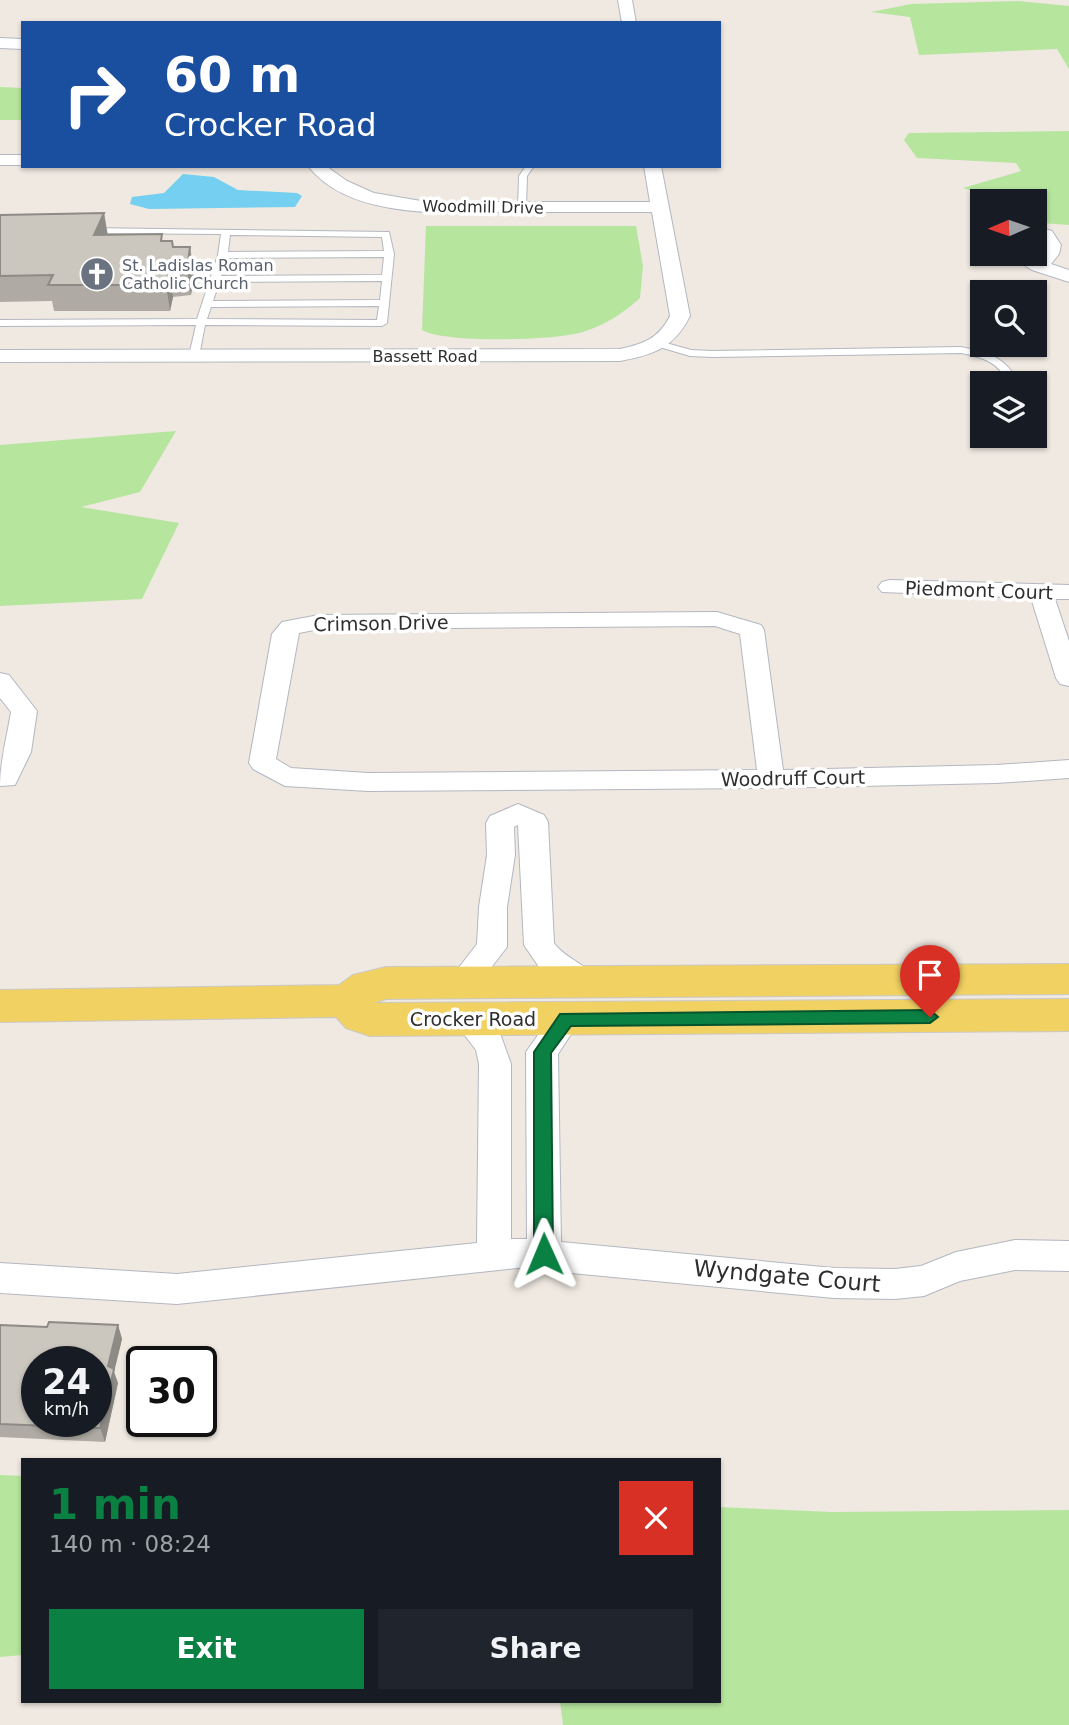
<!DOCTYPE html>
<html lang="en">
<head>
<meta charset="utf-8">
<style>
  :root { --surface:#171b24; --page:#20242c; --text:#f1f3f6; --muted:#9ea1a6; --accent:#0b8043 }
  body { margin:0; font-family:"DejaVu Sans",sans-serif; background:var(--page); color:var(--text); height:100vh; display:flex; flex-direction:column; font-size:26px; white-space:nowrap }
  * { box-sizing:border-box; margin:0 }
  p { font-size:23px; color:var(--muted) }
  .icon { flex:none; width:38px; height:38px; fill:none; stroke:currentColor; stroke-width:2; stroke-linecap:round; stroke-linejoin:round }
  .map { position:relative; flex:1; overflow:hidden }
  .side { position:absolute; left:21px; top:1458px; width:700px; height:245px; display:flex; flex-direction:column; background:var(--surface); border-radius:0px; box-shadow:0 2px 5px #0004 }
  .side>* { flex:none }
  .guide { position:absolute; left:21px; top:21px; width:700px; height:147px; border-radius:0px; box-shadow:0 2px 5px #0004; background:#1a4fa0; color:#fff; overflow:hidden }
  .needle { width:46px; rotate:268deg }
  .fabs { position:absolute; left:970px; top:189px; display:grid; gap:14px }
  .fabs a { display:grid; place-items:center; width:77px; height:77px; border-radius:0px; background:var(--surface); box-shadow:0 2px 5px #0004; font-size:35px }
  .speed { position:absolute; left:21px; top:1346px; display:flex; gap:14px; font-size:35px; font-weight:700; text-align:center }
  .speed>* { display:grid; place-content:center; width:91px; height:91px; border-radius:50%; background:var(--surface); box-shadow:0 2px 5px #0004; line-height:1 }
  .speed small { font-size:18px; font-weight:400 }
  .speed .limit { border:4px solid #111; border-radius:10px; background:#fff; color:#111 }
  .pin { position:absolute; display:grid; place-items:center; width:60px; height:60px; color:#fff; margin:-72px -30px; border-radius:50% 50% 50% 0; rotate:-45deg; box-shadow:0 0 7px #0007 }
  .pin .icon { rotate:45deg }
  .me { position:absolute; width:77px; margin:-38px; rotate:359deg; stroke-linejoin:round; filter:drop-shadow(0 0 5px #0008) }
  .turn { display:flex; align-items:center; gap:24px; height:147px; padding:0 28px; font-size:32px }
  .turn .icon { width:91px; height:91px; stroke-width:2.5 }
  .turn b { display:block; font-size:49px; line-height:60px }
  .round { display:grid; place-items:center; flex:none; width:74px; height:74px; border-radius:0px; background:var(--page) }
  .headline { display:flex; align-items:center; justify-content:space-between; height:119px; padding:0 28px }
  h1 { font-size:42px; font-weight:800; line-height:52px; color:var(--accent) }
  .action { display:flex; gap:14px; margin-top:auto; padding:14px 28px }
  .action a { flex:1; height:80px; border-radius:0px; background:var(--accent); color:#fff; font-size:28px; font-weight:800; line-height:80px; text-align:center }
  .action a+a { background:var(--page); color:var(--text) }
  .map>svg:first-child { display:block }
  .green { fill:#b6e59e }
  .water { fill:#75cff0 }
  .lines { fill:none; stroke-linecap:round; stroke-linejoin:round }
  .lane-casing { stroke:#b4b7c1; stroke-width:2 }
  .street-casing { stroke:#b4b7c1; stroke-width:2 }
  .primary-casing { stroke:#c9c9c9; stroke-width:2 }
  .lane { fill:#fff; fill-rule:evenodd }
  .street { fill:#fff; fill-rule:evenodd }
  .primary { fill:#f2d163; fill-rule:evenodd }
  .wall { fill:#afaba4 }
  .shaded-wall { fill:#8e8b86 }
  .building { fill:#cbc7bf; stroke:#8e8b86; stroke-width:2; fill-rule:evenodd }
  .route { fill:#0b8043; stroke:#07532c; stroke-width:2 }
  .labels { text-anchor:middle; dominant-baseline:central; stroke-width:7; stroke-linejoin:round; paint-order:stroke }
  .far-street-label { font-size:16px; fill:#2e2e2e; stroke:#fff }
  .far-worship-label { font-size:16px; fill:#5b616d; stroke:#fff; text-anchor:start }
  .street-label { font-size:19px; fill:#2e2e2e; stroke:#fff }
  .near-street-label { font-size:23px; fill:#2e2e2e; stroke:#fff }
</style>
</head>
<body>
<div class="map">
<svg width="1069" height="1725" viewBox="0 0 1069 1725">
  <rect width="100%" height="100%" fill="#efe9e1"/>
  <g class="green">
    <path d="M1018 1 1069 6V69L1057 49 919 55 910 17 871 12 911 4Z"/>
    <path d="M0 87 23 88V120H0Z"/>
    <path d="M1069 131V225L1042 223 1034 219V201H1000L963 188 1021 171 1016 163 917 158 904 140 909 133Z"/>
    <path d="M426 226H636L643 266 640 298C622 315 594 332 568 335 540 340 444 343 422 330Z"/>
    <path d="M176 431 140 492 81 507 179 523 142 599 0 606V445Z"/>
    <path d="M0 1475 23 1476V1655L0 1657Z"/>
    <path d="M719 1507 832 1512 1069 1510V1725H563L560 1701H719Z"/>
  </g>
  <path class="water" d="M183 174 214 177 238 190 297 193 302 196 295 207 149 209 130 204 132 197 164 193Z"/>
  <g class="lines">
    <g class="lane-casing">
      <g id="lane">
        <path d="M526 166H534L527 176 526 207 522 210 518 207 519 176Z"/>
        <path d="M85 228 389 232 394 254 387 323 382 326 205 325 199 356 194 359 189 356 196 325 0 326V320L197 319 218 255 221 234 88 233 85 232ZM230 235 382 237 384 251 228 252ZM384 257 382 275 221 276 227 258ZM382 281 380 300 213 301 219 282ZM379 306 377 320 207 319 211 307Z"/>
        <path d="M659 341 691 350 712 351 961 347C987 352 1007 357 1018 383H1008C999 362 982 357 961 353L712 357 690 356 656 346 654 344Z"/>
      </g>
    </g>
    <g class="street-casing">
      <g id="street">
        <path d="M618 0H632L636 23H622Z"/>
        <path d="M0 38 23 39V49L0 48Z"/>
        <rect x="0" y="155" width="23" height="10"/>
        <path d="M308 166H326L347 181 374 193 427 202H650L644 166H661L690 316C674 348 653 355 620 361L0 362V350L620 349C644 344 659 338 670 316L652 212C609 212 565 212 522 212 458 212 352 223 308 166Z"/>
        <path d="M982 219V230L972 224Z"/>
        <path d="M1034 226 1052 231 1061 245 1059 254 1051 264 1069 270V282L1032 270 1006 254H1029L1037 257 1043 245 1034 237Z"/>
        <path d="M890 580 1069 585V599H1055L1069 641V686L1060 684 1056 678 1031 598 882 592 878 587 882 582Z"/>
        <path d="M717 612 761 625 764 630 783 770 996 765 1069 760V778L996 783 771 788 368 791 285 786 253 769 249 763 272 634 282 622 319 615ZM715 626 740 634 757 770 368 773 291 768 276 759 299 633 319 629Z"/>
        <path d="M0 673 9 675 37 711 31 752 15 785 0 786C0 761 7 737 11 712L0 698Z"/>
        <path d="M518 804 544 815 548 822 554 943C566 960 589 964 599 982L595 990 584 993 573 990 539 967 524 945 518 825 514 827 515 855 507 907V947L473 991 462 994 451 991 447 983 477 944 479 907 487 855 486 823 490 816Z"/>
        <path d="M566 1007 577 1011 581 1019 558 1054 561 1242 834 1268 895 1269 921 1266 956 1252 1015 1240 1069 1241V1271L1015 1270 960 1281 924 1296 895 1299 834 1298 518 1268 177 1304 0 1293V1263L177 1274 477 1243 479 1064 476 1050 453 1020 457 1012 468 1008 479 1012 501 1036 511 1064V1239H527L526 1052 555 1011Z"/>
      </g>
    </g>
    <g class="primary-casing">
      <path id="primary" d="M1069 964V994L386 999 374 1003 1069 999V1031L370 1036 346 1028 336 1017 0 1022V990L339 985 353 975 386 967Z"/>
    </g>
    <use href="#lane" class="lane"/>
    <use href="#street" class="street"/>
    <use href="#primary" class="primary"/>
  </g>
  <g class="wall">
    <path d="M104 213 108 235 163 241 173 247 194 273 191 295 173 297 170 311H54L52 301 0 302V215Z"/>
    <path d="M0 1325 47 1327 118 1325 122 1339 114 1372 118 1383 105 1442 0 1437Z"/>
  </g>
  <g class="shaded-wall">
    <path d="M104 213 108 239 94 235Z"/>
    <path d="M190 247 194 273 191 295 187 269Z"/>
    <path d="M169 271 173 297 170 311 166 285Z"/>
    <path d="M118 1325 122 1339 114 1372 118 1383 105 1442 100 1428 108 1366Z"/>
  </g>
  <g class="building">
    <path d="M104 213 94 235 162 234 161 241H172L173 247H190L187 269 169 271 166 285H48L53 275 0 276V215Z"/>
    <path d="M49 1322 118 1325 108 1366 114 1369 100 1428 0 1424V1325L47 1327ZM37 1362H96V1421H37Z"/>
  </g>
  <path class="route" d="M930 1010 938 1017 930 1023 571 1026 551 1053 553 1254 551 1260 544 1263 537 1260 534 1254V1052L560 1014Z"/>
  <defs>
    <g id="church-disc" transform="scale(1.75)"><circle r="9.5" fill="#6b7280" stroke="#fff"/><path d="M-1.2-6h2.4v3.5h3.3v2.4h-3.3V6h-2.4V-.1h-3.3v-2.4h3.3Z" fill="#fff"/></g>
  </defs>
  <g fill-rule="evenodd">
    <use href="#church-disc" x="97" y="274"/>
  </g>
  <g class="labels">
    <g class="far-street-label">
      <text transform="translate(483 207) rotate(1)">Woodmill Drive</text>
      <text x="425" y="356">Bassett Road</text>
    </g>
    <g class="far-worship-label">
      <text x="122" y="265">St. Ladislas Roman<tspan x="122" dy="18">Catholic Church</tspan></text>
    </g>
    <g class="street-label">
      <text transform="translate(979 590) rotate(2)">Piedmont Court</text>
      <text transform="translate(381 623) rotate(-1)">Crimson Drive</text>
      <text transform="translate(793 778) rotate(-1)">Woodruff Court</text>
      <text x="473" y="1019">Crocker Road</text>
    </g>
    <g class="near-street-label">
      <text transform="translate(787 1276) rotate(5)">Wyndgate Court</text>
    </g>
  </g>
</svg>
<div class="fabs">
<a><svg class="needle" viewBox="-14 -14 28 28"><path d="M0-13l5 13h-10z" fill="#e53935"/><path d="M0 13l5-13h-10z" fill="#9ea1a6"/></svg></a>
<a><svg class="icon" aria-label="search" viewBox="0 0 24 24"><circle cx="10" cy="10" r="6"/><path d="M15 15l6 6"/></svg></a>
<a><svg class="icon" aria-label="layers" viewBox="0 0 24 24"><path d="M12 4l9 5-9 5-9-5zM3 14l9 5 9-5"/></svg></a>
</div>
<div class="speed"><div>24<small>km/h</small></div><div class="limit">30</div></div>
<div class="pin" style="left:930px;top:1017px;background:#d93025"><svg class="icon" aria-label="arrive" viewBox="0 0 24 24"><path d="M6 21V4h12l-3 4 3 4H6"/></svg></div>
<svg class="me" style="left:544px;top:1254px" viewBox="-20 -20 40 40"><path d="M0-17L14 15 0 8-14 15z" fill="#0b8043" stroke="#fff" stroke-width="4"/></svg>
<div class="guide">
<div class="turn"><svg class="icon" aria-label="right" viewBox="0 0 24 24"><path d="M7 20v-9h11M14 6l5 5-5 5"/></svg><div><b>60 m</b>Crocker Road</div></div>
</div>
<section class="side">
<div class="headline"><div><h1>1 min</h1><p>140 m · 08:24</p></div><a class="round" style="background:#d93025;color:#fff"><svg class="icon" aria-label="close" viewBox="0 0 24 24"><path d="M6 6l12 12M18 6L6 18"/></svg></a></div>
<div class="action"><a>Exit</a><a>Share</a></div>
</section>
</div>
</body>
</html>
